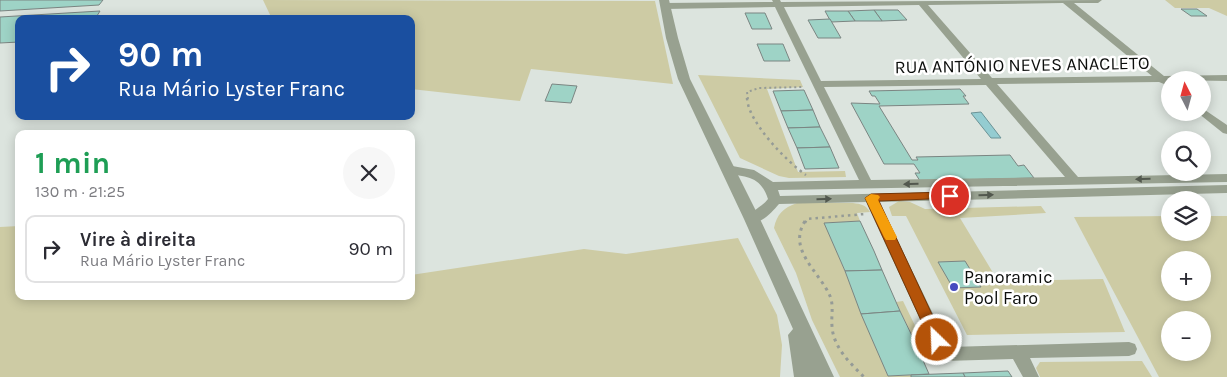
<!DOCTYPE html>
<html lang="pt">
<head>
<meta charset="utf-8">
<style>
  :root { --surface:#fff; --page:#f7f7f7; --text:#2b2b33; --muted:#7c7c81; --line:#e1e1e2 }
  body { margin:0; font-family:Karla,sans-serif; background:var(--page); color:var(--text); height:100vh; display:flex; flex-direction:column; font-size:19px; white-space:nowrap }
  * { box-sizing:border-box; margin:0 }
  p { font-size:16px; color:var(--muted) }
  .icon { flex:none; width:28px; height:28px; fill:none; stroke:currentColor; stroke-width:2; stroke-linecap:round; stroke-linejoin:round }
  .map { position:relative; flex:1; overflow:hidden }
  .panel { position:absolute; left:15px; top:130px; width:400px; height:170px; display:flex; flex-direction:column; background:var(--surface); border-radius:10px; box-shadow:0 2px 12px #0003 }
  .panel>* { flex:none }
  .banner { position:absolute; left:15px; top:15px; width:400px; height:105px; border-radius:10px; box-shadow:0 2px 12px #0003; background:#1a4fa0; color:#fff; overflow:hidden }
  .needle { width:32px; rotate:354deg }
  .buttons { position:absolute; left:1161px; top:71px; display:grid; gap:10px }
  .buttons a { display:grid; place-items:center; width:50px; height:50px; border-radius:50%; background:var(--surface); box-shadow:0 2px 12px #0003; font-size:25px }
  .pin { position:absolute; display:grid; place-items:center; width:42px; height:42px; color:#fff; margin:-21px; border:2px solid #fff; border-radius:50%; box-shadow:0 1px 5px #0007 }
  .me { position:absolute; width:55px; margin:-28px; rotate:336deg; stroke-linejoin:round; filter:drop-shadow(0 0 4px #0008) }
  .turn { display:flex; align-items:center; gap:18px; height:105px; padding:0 20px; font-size:22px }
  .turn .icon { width:65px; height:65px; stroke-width:2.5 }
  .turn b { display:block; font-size:35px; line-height:42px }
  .round { display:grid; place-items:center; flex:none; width:52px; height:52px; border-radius:26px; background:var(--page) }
  .summary { display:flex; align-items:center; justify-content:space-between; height:85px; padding:0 20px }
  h1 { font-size:30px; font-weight:700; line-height:38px; color:#1e9e55 }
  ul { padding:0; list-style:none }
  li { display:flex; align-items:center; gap:15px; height:68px; margin:0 10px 8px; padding:0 10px; border:2px solid var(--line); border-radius:10px }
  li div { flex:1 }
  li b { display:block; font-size:19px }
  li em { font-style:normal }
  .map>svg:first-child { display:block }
  .green { fill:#cdcba4; fill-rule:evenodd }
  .water { fill:#94ccd1; stroke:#6b9396 }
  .building { fill:#9ed3c6; stroke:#7b8582 }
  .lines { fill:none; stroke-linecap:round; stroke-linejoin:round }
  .path-far2 { stroke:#959b96; stroke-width:2; stroke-dasharray:2 3; stroke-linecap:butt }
  .path-far1 { stroke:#959b96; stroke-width:2.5; stroke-dasharray:2.5 4; stroke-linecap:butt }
  .path { stroke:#959b96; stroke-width:3; stroke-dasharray:3 4.5; stroke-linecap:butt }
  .minor { fill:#98a190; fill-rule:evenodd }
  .tertiary { fill:#98a190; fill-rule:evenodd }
  .oneway { fill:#52584e }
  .route { fill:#b45309; stroke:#753606 }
  .slow { fill:#f59e0b }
  .poi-dot { fill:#454abf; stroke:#fff; stroke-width:2 }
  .labels { text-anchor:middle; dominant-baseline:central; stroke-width:5; stroke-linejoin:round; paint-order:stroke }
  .street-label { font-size:18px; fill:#0c0e0c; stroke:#fff }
  .poi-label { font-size:18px; fill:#0c0e0c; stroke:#fff; text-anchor:start }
</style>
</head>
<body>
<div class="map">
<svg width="1227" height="377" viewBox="0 0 1227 377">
  <rect width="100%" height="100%" fill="#dce4de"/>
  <g class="green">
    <path d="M263 0 655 1 673 84 531 69 520 101 411 89V19H272Z"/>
    <path d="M1165 0H1227V16L1209 8H1175Z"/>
    <path d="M698 75 800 80 803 87 767 89 798 172 845 171 846 177 789 178 779 176 740 158Z"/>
    <path d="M899 201 910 202 925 209 1041 206 1046 213 960 218 998 281 1103 279 1125 332 967 335 906 216H892L889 207Z"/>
    <path d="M797 203H853C861 204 866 205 870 212L857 213 860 221 825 223 888 376 911 375V377H840L812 320 796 273 774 228C777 214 783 208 797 203Z"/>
    <path d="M1170 216V232H1202L1203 216H1227V377H1159L1074 217ZM1170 260H1202V292H1170ZM1170 320H1202V352H1170Z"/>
    <path d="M19 226V296H411V275L584 249 626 254 738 238 777 315 782 345 780 377H0V227Z"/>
    <path d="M903 301 923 342H915L896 302Z"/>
    <path d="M1142 361 1152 377H1040L1036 368 1040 362Z"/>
  </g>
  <path class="water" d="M981 112 1001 138H991L971 113Z"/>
  <g class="building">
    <path d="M0 0H103L99 5 0 11Z"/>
    <path d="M1181 9H1197L1207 16H1191Z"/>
    <path d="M874 10H898L907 20 882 21Z"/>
    <path d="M874 10 882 21H855L848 11Z"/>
    <path d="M100 11 95 19H19V42L0 43V17Z"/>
    <path d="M825 11H848L855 21 831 22Z"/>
    <path d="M745 13H765L772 29H752Z"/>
    <path d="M830 19 841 38H818L808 20Z"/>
    <path d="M757 44H783L790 61H764Z"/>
    <path d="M552 84 577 86 571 103 545 101Z"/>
    <path d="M960 89 966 96H963L969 104 879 106 912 160H918L916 157 1010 155 1018 166 1024 165 1034 178 920 181 915 173H920L914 164H884L851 103 880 104 875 96H872L869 91Z"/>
    <path d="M804 90 813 110 781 111 773 91Z"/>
    <path d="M813 110 820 127 788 128 781 111Z"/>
    <path d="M820 127 830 147 797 148 788 128Z"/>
    <path d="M830 147 839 168 805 169 797 148Z"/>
    <path d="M860 221 874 251 882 270 845 271 824 223Z"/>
    <path d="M965 261 981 287 953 288 938 262Z"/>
    <path d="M882 270 900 311 861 314 845 271Z"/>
    <path d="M900 311 915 342 929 374 888 376 861 314Z"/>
    <path d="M1008 371 1012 377H965L963 373Z"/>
    <path d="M963 373 965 377H911V375Z"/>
  </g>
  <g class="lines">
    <path class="path-far2" d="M748 99 747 92 759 88 803 87"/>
    <g class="path-far1">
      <path d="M747 98C748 122 787 162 806 175"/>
      <path d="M805 223 807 219 865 214"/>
    </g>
    <path class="path" d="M805 221C787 250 819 271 830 296 834 306 831 316 832 326 833 347 850 363 864 377"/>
    <g class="minor">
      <path d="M772 0H780L781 2 1102 0 1098 3H1074L1164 76 1227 75V81L1170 80V82L1164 84 1159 82 997 84 1078 177 1227 174V182L778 190 780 196 1227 185V193L879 202 949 347 1129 342 1135 344 1137 349 1135 354 1129 356 1030 358 1039 377H1023L1013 359 944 361 938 359 936 354 866 202 779 204C771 213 760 226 747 222L745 219C751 211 762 207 768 199 760 174 745 178 723 172L721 169 723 166 727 165 754 170 773 182 859 180 775 7 665 9 661 6 665 3 773 2ZM1063 3 1152 76 992 78 928 5ZM919 5 981 79 821 81 784 7ZM986 85 1065 177 871 180 824 87Z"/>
      <path d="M1202 108 1227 125V134L1223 133 1198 113 1202 112Z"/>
    </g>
    <path class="tertiary" d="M659 0H669L678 38 690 79 760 219 834 377H794L788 335 793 329 744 219 678 79 666 38Z"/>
  </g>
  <defs><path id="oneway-solid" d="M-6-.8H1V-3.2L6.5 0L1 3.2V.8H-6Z" transform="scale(1.25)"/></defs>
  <g class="oneway">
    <use href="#oneway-solid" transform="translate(1143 179) rotate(179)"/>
    <use href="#oneway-solid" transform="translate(911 184) rotate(179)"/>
    <use href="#oneway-solid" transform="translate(986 195) rotate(-1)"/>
    <use href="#oneway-solid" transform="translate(824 199) rotate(-1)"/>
  </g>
  <path class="route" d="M950 192 954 193 956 196 954 198 879 201 944 340 942 344 937 346 932 344 930 340 865 198 871 194Z"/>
  <path class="slow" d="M871 194 878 195 880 197 878 200 897 237 895 240H886L884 237 865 198Z"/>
  <circle class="poi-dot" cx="954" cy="287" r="5"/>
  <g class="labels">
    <g class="street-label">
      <text transform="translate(1022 65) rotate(-1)">RUA ANTÓNIO NEVES ANACLETO</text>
    </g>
    <g class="poi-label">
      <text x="964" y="277">Panoramic<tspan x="964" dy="21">Pool Faro</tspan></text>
    </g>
  </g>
</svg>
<div class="buttons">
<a><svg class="needle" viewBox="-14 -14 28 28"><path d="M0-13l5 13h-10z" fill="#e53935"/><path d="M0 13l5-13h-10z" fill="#7c7c81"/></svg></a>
<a><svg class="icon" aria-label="search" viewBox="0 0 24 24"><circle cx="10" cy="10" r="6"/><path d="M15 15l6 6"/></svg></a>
<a><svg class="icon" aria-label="layers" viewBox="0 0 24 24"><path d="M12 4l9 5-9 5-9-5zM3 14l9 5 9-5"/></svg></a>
<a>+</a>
<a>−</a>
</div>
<div class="pin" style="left:950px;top:196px;background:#d93025"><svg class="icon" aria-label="arrive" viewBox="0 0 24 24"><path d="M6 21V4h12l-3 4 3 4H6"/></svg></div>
<svg class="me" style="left:937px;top:340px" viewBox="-20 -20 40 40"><circle r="17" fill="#b45309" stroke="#fff" stroke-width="3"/><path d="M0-11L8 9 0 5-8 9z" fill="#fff"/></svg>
<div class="banner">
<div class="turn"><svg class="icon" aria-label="right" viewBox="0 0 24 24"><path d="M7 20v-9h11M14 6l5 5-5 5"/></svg><div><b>90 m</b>Rua Mário Lyster Franc</div></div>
</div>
<section class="panel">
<div class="summary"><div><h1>1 min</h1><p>130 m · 21:25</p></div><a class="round"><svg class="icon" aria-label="close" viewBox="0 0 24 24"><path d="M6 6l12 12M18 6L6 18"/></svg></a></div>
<ul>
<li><svg class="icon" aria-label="right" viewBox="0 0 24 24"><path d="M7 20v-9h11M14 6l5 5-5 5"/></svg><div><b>Vire à direita</b><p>Rua Mário Lyster Franc</p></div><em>90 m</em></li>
</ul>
</section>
</div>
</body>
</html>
